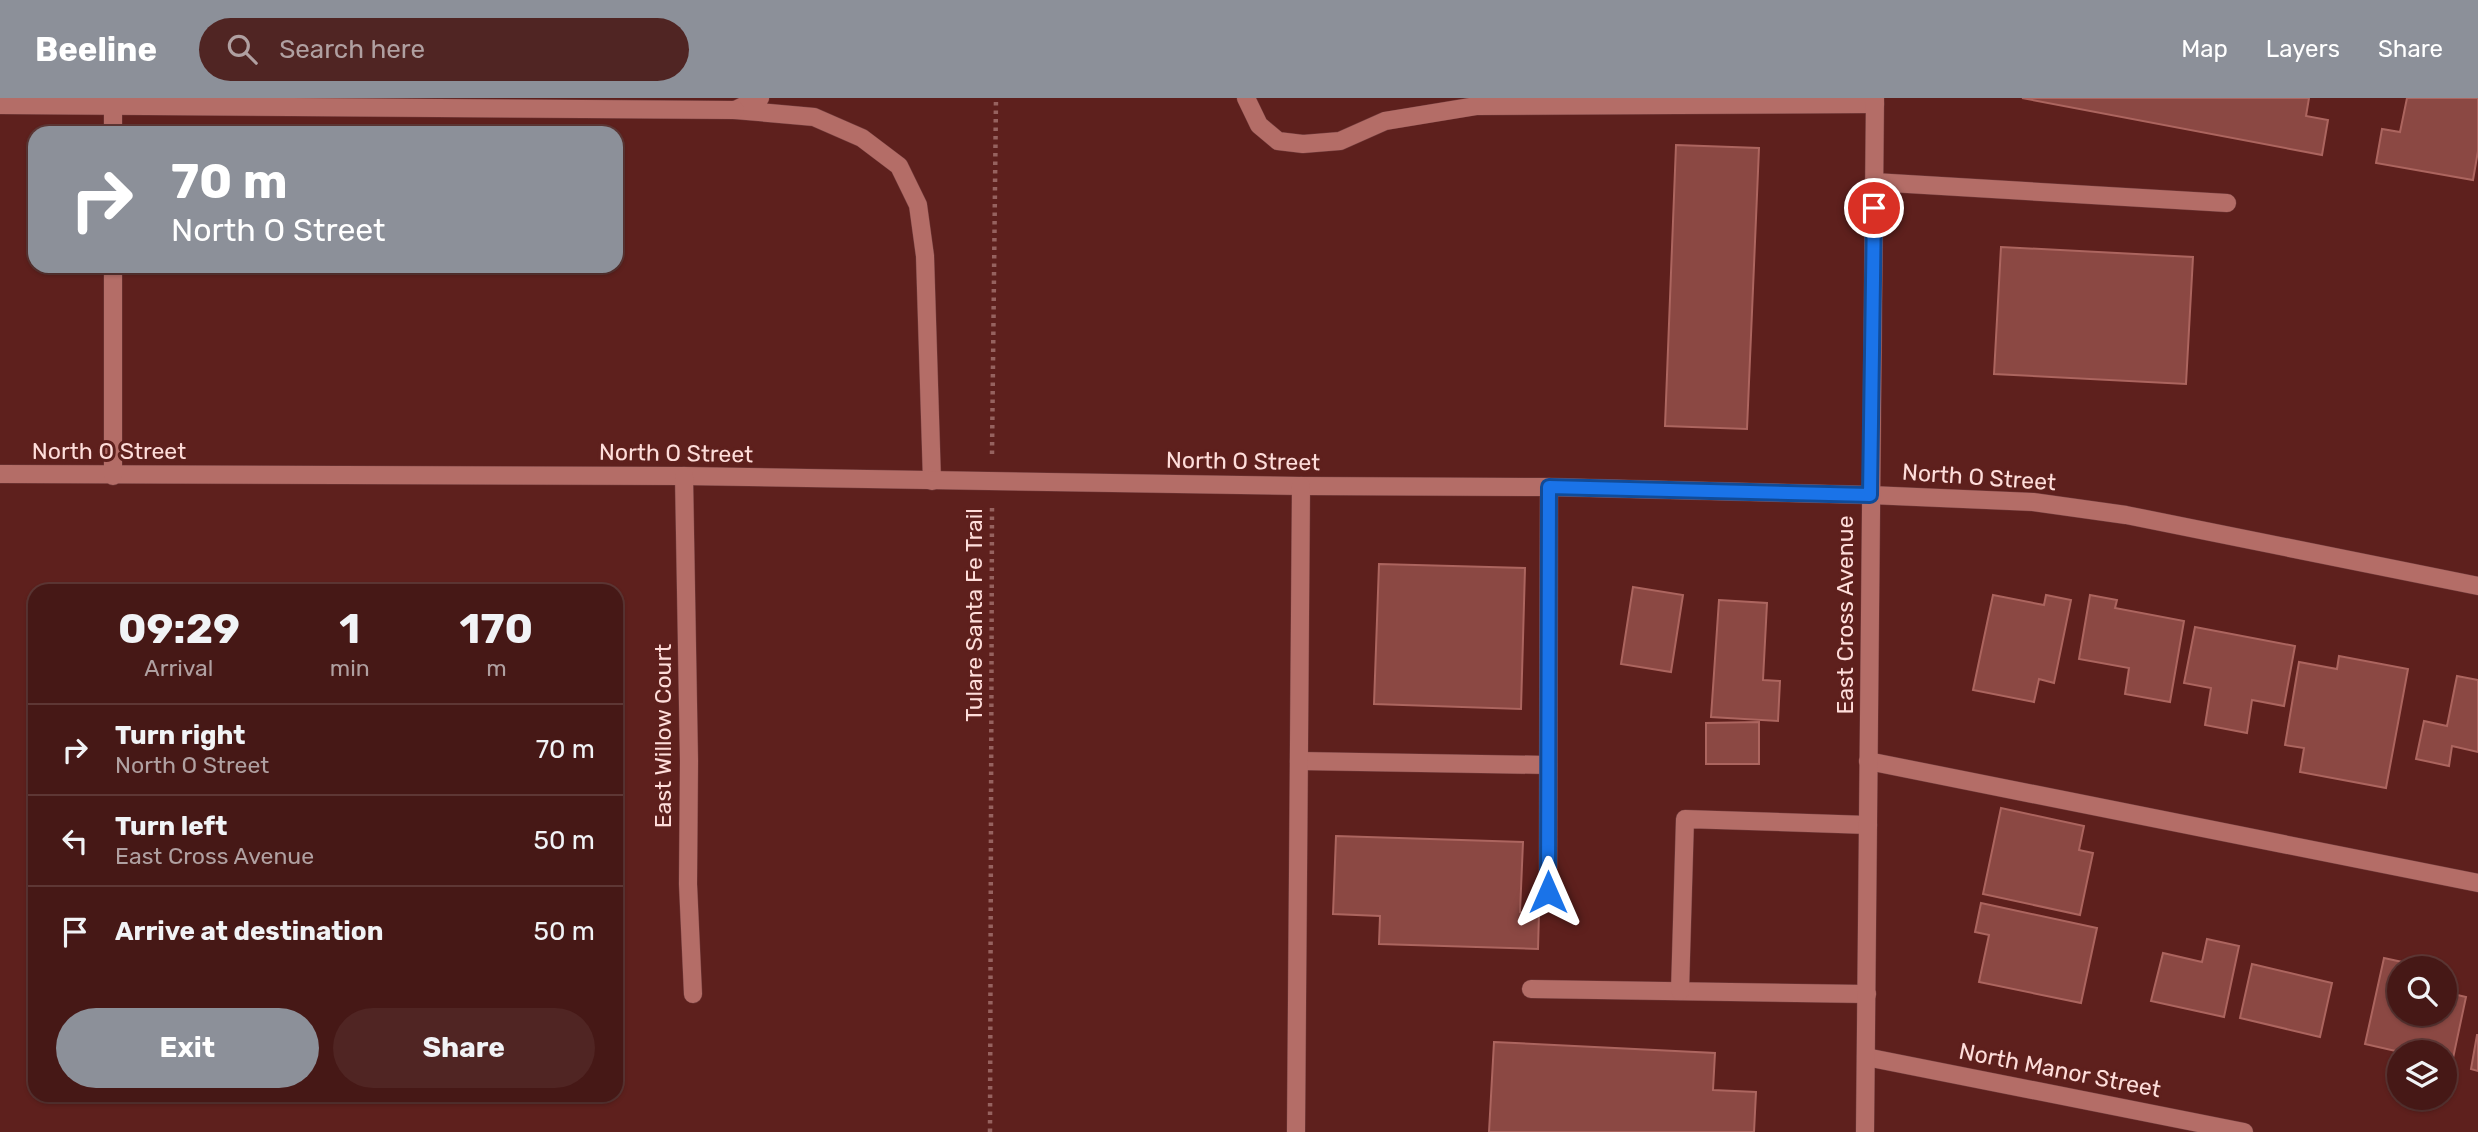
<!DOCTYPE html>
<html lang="en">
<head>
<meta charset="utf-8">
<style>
  :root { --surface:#461816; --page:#502523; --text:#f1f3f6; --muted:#b0a0a1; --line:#5e3735; --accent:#8c9099 }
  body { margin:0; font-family:Rubik,sans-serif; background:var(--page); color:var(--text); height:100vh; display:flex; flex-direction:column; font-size:26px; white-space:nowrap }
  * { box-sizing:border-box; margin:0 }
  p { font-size:23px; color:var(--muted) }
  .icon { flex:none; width:38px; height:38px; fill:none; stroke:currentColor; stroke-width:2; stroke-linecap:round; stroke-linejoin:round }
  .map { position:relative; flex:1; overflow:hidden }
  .panel { position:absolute; left:28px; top:486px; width:595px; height:518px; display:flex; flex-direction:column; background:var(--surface); border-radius:21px; box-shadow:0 2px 5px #0004,0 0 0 2px var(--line) }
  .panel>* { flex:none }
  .top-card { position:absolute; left:28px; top:28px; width:595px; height:147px; border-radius:21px; box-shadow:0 2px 5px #0004,0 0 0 2px var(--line); background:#8c9099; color:#fff; overflow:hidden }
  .fabs { position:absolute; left:2387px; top:858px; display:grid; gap:14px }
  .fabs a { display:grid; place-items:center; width:70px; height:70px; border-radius:50%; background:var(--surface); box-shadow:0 2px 5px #0004,0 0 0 2px var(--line); font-size:35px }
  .pin { position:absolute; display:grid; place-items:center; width:60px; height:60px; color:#fff; margin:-30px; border:4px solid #fff; border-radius:50%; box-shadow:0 2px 7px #0007 }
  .me { position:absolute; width:77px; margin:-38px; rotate:0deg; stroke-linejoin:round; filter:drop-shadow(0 0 5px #0008) }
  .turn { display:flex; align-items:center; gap:24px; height:147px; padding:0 28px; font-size:32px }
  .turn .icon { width:91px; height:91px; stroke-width:2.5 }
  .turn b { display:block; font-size:49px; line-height:60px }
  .eta { display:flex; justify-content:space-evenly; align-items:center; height:119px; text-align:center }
  .eta b { font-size:42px; font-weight:700; line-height:49px }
  .button { display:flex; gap:14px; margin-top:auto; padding:14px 28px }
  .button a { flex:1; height:80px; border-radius:42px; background:var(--accent); color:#fff; font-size:28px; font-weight:700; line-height:80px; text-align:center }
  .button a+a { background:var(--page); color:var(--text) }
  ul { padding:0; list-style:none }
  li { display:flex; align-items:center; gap:21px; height:91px; padding:0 28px; border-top:2px solid var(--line) }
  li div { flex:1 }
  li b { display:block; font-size:26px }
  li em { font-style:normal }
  header { display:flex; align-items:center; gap:42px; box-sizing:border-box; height:98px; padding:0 35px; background:var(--accent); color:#fff }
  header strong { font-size:33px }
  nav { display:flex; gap:38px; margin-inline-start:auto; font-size:24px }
  .search { width:490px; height:63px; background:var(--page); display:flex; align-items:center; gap:18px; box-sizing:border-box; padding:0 24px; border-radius:38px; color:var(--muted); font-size:26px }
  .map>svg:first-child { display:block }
  .building { fill:#8b4843; stroke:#ac655f; stroke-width:2 }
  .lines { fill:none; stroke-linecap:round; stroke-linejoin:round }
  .lane-casing { stroke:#713c3c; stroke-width:19 }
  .street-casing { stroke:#713c3c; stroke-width:19 }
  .secondary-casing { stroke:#713c3c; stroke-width:19 }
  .path { stroke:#96625f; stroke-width:4.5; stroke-dasharray:3.5 5; stroke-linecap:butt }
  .lane { stroke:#b46d67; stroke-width:18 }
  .street { stroke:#b46d67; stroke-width:18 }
  .secondary { stroke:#b46d67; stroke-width:18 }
  .route-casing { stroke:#114b97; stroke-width:18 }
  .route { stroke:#1a73e8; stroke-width:12 }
  .labels { text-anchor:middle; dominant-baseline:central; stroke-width:6; stroke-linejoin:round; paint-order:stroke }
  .street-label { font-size:23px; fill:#feddda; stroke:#5e201d }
</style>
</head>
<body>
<header>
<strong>Beeline</strong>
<div class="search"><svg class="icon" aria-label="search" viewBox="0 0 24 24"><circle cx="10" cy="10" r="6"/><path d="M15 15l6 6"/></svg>Search here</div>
<nav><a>Map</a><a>Layers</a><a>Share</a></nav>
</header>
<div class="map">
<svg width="2478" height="1034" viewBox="0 0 2478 1034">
  <rect width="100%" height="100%" fill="#5e201d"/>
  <g class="building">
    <path d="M2022 0H2309L2306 18 2328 22 2322 57Z"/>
    <path d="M2407 0H2478V53L2473 82 2376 65 2382 31 2400 34Z"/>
    <path d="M1676 47 1759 50 1747 331 1665 328Z"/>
    <path d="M2001 149 2193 159 2186 286 1994 276Z"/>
    <path d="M1379 466 1525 470 1521 611 1374 606Z"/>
    <path d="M1633 489 1683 497 1671 574 1621 566Z"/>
    <path d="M1993 497 2044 507 2046 497 2071 502 2054 585 2039 581 2034 604 1973 592Z"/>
    <path d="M2090 497 2117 502 2115 510 2184 523 2170 604 2125 596 2129 570 2079 561Z"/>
    <path d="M1719 502 1767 505 1763 582 1780 583 1778 623 1711 619Z"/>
    <path d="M2195 529 2295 548 2284 608 2252 602 2247 635 2205 627 2211 590 2184 585Z"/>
    <path d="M2339 558 2408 571 2386 690 2300 674 2304 650 2285 647 2299 564 2337 571Z"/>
    <path d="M2457 578 2478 582V654L2452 648 2449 668 2416 661 2424 623 2447 628Z"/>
    <path d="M1759 624V666H1706V625Z"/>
    <path d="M2001 710 2084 728 2079 752 2093 755 2080 817 1983 796Z"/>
    <path d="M1336 738 1523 744 1520 814 1539 815 1538 851 1379 846 1380 818 1333 816Z"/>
    <path d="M1981 805 2097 830 2081 905 1979 884 1989 837 1975 834Z"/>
    <path d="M2207 841 2239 848 2224 919 2151 903 2163 855 2202 864Z"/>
    <path d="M2384 860 2430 870H2399V915H2445V894L2466 899 2452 965 2445 964V954H2400L2365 946Z"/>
    <path d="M2252 866 2332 885 2320 939 2240 920Z"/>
    <path d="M2477 937H2478V973L2471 971Z"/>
    <path d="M1494 944 1715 955 1713 992 1756 994 1754 1034H1489Z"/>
  </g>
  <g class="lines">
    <g class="lane-casing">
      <g id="lane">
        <path d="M760 0 735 12 814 19 862 40 899 68 918 107 925 158 932 383"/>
        <path d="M1246 0 1259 27 1278 43 1303 46 1340 43 1385 23 1476 8 1875 6"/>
        <path d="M0 7 735 12"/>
        <path d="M1874 84 2227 105"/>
        <path d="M1299 663 1548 667"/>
        <path d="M1868 663 2478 785"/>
        <path d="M1548 794 1549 389"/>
        <path d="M1531 891 1867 896"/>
        <path d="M1680 893 1685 721 1868 727"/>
      </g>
    </g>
    <g class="street-casing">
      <g id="street">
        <path d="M113 35V0"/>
        <path d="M0 376 684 378 1301 388 1549 389 1870 397 2033 404 2126 417 2478 488"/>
        <path d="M113 378V168"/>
        <path d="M684 378 689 663 688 786 693 896"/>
        <path d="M1866 959 2244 1034"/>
        <path d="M1296 1034 1301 388"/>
      </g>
    </g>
    <g class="secondary-casing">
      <path id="secondary" d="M1865 1034 1875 0"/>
    </g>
    <g class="path">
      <path d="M992 356 996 0"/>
      <path d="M990 1034 992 410"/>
    </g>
    <use href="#lane" class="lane"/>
    <use href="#street" class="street"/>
    <use href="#secondary" class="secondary"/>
  </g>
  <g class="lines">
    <g class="route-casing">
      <path id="route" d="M1548 794 1549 389 1870 397 1874 110"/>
    </g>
    <use href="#route" class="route"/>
  </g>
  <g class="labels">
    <g class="street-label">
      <text x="109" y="353">North O Street</text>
      <text transform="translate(676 355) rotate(1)">North O Street</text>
      <text transform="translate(1243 363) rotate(1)">North O Street</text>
      <text transform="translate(1979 379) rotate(4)">North O Street</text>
      <text transform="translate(974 517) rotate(-90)">Tulare Santa Fe Trail</text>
      <text transform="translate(1845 517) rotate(-90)">East Cross Avenue</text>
      <text transform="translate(663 638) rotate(-90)">East Willow Court</text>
      <text transform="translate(2060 972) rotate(11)">North Manor Street</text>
    </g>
  </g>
</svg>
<div class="fabs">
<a><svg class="icon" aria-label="search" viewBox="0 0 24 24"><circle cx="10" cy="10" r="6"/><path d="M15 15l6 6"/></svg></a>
<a><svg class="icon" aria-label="layers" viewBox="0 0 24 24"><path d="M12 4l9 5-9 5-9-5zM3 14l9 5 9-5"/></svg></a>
</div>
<div class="pin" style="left:1874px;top:110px;background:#d93025"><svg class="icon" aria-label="arrive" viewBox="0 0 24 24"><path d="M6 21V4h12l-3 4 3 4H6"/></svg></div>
<svg class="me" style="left:1548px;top:794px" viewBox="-20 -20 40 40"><path d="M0-17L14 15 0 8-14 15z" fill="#1a73e8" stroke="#fff" stroke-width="4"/></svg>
<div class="top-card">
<div class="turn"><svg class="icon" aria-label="right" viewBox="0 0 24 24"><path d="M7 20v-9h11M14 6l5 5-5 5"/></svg><div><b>70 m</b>North O Street</div></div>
</div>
<section class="panel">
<div class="eta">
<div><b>09:29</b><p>Arrival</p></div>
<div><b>1</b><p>min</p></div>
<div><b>170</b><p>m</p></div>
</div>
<ul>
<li><svg class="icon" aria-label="right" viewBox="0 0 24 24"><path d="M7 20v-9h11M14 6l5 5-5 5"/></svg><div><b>Turn right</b><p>North O Street</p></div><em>70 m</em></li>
<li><svg class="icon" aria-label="left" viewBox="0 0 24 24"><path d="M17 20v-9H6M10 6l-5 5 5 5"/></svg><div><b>Turn left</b><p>East Cross Avenue</p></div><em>50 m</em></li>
<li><svg class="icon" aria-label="arrive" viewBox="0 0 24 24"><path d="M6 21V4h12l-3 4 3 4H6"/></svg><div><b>Arrive at destination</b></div><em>50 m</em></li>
</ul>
<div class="button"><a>Exit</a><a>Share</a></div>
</section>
</div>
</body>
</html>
